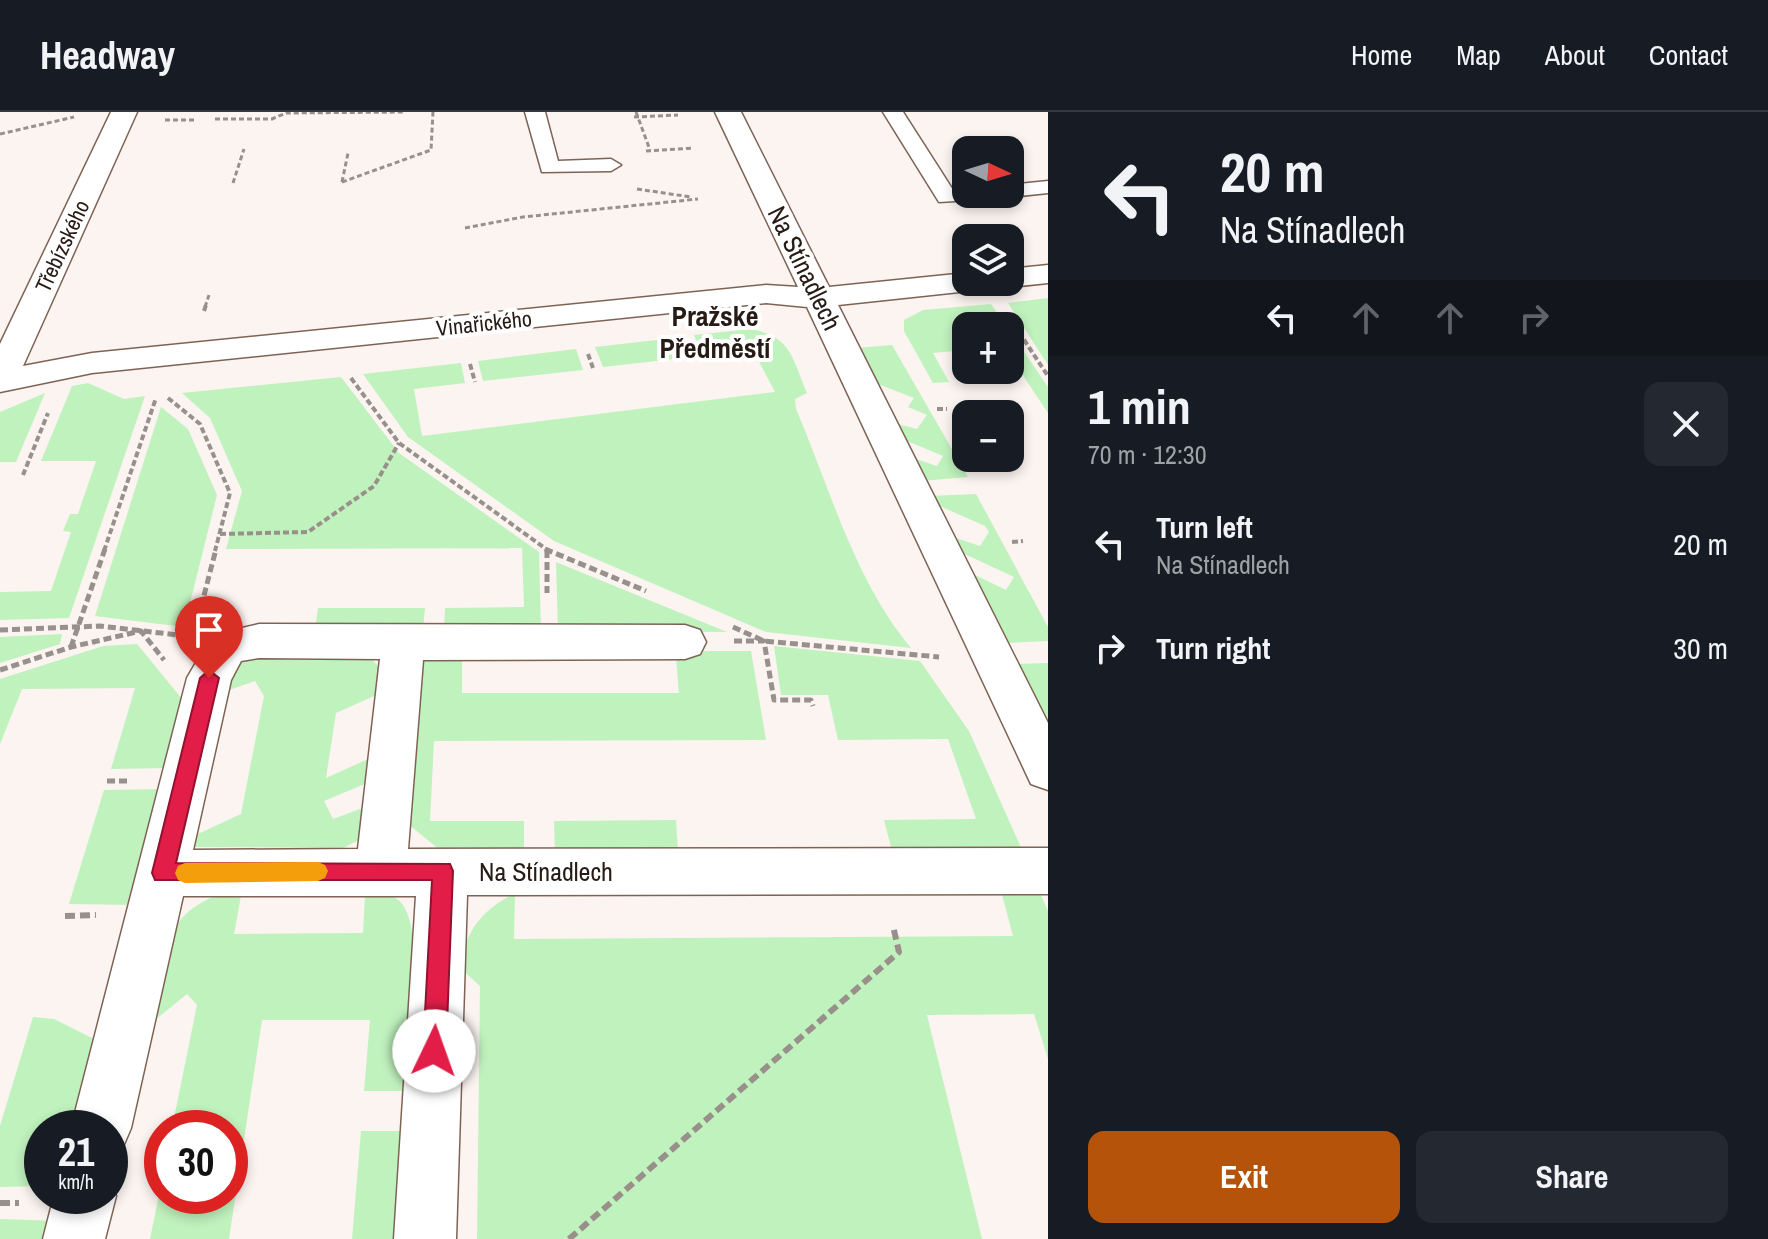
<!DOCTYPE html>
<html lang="en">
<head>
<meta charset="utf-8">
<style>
  :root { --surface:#171b24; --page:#242831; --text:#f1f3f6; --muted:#9ea1a6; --line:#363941; --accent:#b45309 }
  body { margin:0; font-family:"Archivo Narrow",sans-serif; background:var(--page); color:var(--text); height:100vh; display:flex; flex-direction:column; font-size:30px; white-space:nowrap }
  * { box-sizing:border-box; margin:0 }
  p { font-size:26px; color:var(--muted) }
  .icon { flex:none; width:44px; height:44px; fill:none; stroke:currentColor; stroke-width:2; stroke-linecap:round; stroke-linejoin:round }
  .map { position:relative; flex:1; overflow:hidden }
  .drawer { display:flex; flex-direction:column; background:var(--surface); width:720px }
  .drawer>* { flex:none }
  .guide { background:#171b24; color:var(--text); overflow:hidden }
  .needle { width:52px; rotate:94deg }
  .fabs { position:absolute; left:952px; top:24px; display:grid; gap:16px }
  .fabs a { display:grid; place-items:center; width:72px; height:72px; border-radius:16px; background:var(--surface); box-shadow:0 4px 12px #0003; font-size:40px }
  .speed { position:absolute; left:24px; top:998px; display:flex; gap:16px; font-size:40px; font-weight:700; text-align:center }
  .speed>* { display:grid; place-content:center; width:104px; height:104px; border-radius:50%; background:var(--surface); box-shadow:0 4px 12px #0003; line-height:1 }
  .speed small { font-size:20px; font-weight:400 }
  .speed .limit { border:12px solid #d22; background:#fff; color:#111 }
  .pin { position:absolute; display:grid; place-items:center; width:68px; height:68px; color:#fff; margin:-82px -34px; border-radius:50% 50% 50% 0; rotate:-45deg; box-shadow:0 0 8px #0007 }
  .pin .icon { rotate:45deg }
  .me { position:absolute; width:88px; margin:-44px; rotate:3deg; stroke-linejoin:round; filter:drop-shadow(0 0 6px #0008) }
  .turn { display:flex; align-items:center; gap:28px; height:168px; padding:0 40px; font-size:36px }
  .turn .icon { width:104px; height:104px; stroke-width:2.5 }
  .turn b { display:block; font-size:56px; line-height:68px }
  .lanes { display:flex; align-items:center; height:76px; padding:0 40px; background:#0003; justify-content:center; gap:40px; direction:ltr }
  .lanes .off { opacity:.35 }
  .round { display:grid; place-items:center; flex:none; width:84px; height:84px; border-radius:16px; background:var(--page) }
  .overview { display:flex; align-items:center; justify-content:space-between; height:136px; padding:0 40px }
  h1 { font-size:48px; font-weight:800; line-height:60px }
  .primary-button { display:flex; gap:16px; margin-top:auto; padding:16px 40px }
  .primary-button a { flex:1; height:92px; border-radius:16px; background:var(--accent); color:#fff; font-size:32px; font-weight:800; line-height:92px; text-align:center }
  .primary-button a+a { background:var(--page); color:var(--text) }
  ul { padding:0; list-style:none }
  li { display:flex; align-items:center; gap:24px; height:104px; padding:0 40px }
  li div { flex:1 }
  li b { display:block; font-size:30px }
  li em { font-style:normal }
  header { display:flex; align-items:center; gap:48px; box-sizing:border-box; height:112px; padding:0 40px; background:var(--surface); border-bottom:2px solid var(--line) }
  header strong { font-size:38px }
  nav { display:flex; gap:44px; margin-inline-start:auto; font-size:28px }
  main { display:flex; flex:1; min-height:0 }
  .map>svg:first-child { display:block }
  .green { fill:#c0f2bd }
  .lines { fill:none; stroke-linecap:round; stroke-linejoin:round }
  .service-casing { stroke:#7e6355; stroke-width:3 }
  .minor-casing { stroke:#7e6355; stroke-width:3 }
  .path-far3 { stroke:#99908b; stroke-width:3; stroke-dasharray:5 3; stroke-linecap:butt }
  .path-far2 { stroke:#99908b; stroke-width:4; stroke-dasharray:6 3; stroke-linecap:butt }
  .path-far1 { stroke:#99908b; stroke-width:5; stroke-dasharray:8 4; stroke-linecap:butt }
  .path { stroke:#99908b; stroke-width:6; stroke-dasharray:10 5; stroke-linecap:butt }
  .service { fill:#fff; fill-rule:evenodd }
  .minor { fill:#fff; fill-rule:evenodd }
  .route { fill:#e11d48; stroke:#92132f; stroke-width:2 }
  .slow { fill:#f59e0b }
  .labels { text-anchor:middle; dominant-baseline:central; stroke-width:8; stroke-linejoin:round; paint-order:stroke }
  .far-street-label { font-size:22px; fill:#261b15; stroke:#fff }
  .street-label { font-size:26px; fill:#261b15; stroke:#fff }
  .far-district-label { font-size:28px; font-weight:bold; fill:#261b15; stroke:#fff }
</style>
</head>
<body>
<header>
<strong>Headway</strong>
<nav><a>Home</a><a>Map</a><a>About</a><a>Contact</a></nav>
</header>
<main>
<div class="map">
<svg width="1048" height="1127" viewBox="0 0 1048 1127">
  <rect width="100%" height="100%" fill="#fbf4f1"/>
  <g class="green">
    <path d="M1048 186V253L1008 191Z"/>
    <path d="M991 192 1006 214H966V238L933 241 949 270 933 271 904 219V208L923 198Z"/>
    <path d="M751 217C792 225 792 246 807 281L795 287 796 297C831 379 854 467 911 536L766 520 554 429 408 325 363 262 461 251 465 271 414 277 422 324 775 280 753 238 702 243 694 223Z"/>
    <path d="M1010 219 1048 275V301L1014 250H1010Z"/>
    <path d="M674 226 683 246 603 255 595 235Z"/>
    <path d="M892 233 968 365 922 369 910 345 937 354 943 344 900 326 894 311 917 317 927 303 908 295 914 286 873 270 856 236Z"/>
    <path d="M576 237 583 258 483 269 478 249Z"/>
    <path d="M341 265 399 341 539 440 541 519 444 518 445 496 524 495 522 436 226 437 242 379 210 306 182 281Z"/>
    <path d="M88 271 124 287 145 284 69 506 0 508V480L51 479 71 420 63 419 70 402H78L96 349H41L72 274Z"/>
    <path d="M45 281 16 350H0V300Z"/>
    <path d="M161 295 188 317 217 383 184 515 95 504Z"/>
    <path d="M976 382 1048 515V529L1005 531 969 464 975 463 1006 478 1014 465 956 438 950 424 980 434 989 420 985 414 933 391 929 384Z"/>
    <path d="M556 450 727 520 558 519Z"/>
    <path d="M318 496H425L423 518H315Z"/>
    <path d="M62 522 60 532 0 551V525Z"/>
    <path d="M137 532 187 593 170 656 111 657 135 576 22 577 0 632V567L103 534Z"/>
    <path d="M774 534 920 549 969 619 1023 740 892 739 884 708 976 707 948 627 838 628 828 583H781Z"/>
    <path d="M700 539H751L766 628 434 629 430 709H524V740L440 738 408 712 422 551 431 545 462 543V581H679L676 546Z"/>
    <path d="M249 545H367C383 553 382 565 381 581L336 601 326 666 368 647 374 649 367 671 324 689 333 707 368 694 363 726 343 736 205 735H195L189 726 241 702 264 584 255 569 229 578 222 571 241 549Z"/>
    <path d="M1048 551V619L1014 552Z"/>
    <path d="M165 677 137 793 69 792 104 678Z"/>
    <path d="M676 708 678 740H555L554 709Z"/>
    <path d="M238 777 241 784 234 822 363 821 365 783C400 777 408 793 413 825L405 979H364L370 908H262L229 1127H150L162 1068V1084H230V1016H172L197 893 187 882 155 908 148 904C165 838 162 795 238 777Z"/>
    <path d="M1001 779 1040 781 1048 799V947L1034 902 927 903 982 1127H477L480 874 459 855C467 817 481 799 515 781L514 827 1013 824Z"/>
    <path d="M33 905 54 907 102 931 81 1016H42V1074L0 1075V1014Z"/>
    <path d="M361 1019H403L396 1127H352Z"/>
    <path d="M0 1107 58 1109 54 1127H0Z"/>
  </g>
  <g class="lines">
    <g class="service-casing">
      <g id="service">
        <path d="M525 0H545L558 49 611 47 621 53 611 59 542 60Z"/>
        <path d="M883 0H903L953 78 990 82 987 87 939 90Z"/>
        <path d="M1048 69V81L1010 85 1001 82H1010V73Z"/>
      </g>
    </g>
    <g class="minor-casing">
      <g id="minor">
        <path d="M111 0H137L23 254 92 241 766 173 798 175 715 0H741L829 175 966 161V170H984L980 177 969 179 838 193 1048 611V678L1031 672 807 195 766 191 92 261 0 280V232Z"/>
        <path d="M1048 153V171L1010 175 997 170H1010V157Z"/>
        <path d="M259 512 685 513 700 518 706 530 700 542 685 547 423 548 408 737 1048 736V782L467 783 456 1127H394L416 784H183L131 1016 122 1037 110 1042V1016H71L187 566 212 523ZM259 546 380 547 358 737 193 738 231 568 241 549Z"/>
        <path d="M110 1070 116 1084 105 1127H43L54 1084H110Z"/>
      </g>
    </g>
    <g class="path-far3">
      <path d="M636 0 650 38"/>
      <path d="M634 5 678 3"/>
      <path d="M215 7H272L286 1 405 0"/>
      <path d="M165 8H194"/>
      <path d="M0 22 74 5"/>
      <path d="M646 39 693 36"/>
      <path d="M342 70 431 38 433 0"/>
      <path d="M342 70 348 41"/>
      <path d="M233 71 244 37"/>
      <path d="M637 77 691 85"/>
      <path d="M465 116 523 105 698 87"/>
      <path d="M205 195 209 183"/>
    </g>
    <g class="path-far2">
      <path d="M204 199 206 193"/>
      <path d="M1009 205 1048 264"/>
      <path d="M686 231 692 245"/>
      <path d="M588 242 593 256"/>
      <path d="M470 252 475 270"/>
      <path d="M351 266 399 331 549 439"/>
      <path d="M168 286 200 312 230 381 215 439"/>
      <path d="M937 297H947"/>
      <path d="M23 363 48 301"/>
      <path d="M220 422 308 420 374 374 399 331"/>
      <path d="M1012 430 1023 429"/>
      <path d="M104 439 156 286"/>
    </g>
    <g class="path-far1">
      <path d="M545 437 646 479"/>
      <path d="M547 438V481"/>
      <path d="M201 495 216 437"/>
      <path d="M733 515 764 529 939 545"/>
      <path d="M0 518 100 514 178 523"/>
      <path d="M734 529H764L774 588H811L813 594"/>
      <path d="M71 535 105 437"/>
      <path d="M0 558 71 535 141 519 164 548"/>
      <path d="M107 669H130"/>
    </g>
    <g class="path">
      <path d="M65 804 96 803"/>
      <path d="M0 1091H19"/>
      <path d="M569 1127 899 840 893 814"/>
    </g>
    <use href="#service" class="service"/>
    <use href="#minor" class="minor"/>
  </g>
  <path class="route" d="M209 558 219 566 176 751 450 752 453 759 446 939 442 948 434 951 426 948 423 939 432 768H155L152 761 200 566Z"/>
  <path class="slow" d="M318 750 325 753 328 759 325 766 318 769 185 771 178 768 175 761 178 754 185 751Z"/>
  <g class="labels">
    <g class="far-street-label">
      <text transform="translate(62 134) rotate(-65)">Třebízského</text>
      <text transform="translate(484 211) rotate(-6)">Vinařického</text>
    </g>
    <g class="street-label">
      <text transform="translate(805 156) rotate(64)">Na Stínadlech</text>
      <text x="546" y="759">Na Stínadlech</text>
    </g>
    <g class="far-district-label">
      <text x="715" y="204">Pražské<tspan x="715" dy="32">Předměstí</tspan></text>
    </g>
  </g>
</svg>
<div class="fabs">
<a><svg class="needle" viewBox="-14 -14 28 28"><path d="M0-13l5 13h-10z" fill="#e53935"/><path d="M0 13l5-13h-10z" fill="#9ea1a6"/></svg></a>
<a><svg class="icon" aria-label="layers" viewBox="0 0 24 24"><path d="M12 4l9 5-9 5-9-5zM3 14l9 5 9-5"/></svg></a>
<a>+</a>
<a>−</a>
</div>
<div class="speed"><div>21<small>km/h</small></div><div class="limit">30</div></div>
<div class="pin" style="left:209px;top:566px;background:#d93025"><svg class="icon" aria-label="arrive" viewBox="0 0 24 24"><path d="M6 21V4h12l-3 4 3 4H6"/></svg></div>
<svg class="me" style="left:434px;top:939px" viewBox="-20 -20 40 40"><circle r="19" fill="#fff"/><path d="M0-13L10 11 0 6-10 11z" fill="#e11d48"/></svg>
</div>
<section class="drawer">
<div class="guide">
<div class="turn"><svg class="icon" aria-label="left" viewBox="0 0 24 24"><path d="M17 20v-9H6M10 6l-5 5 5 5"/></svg><div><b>20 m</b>Na Stínadlech</div></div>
<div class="lanes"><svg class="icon" aria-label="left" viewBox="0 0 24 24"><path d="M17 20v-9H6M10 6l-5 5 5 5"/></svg><svg class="icon off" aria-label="ahead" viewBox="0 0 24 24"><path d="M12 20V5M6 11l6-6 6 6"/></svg><svg class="icon off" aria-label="ahead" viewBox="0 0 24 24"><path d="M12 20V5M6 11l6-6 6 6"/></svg><svg class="icon off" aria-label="right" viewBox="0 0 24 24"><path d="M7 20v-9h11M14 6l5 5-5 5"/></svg></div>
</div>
<div class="overview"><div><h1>1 min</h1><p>70 m · 12:30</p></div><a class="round"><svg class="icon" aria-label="close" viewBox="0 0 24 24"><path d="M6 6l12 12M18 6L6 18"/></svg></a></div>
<ul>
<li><svg class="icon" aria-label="left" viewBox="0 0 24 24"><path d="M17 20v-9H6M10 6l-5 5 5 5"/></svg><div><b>Turn left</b><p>Na Stínadlech</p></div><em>20 m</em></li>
<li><svg class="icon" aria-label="right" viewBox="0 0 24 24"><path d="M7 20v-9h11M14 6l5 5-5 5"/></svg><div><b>Turn right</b></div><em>30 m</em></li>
</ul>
<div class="primary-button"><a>Exit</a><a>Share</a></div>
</section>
</main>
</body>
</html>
